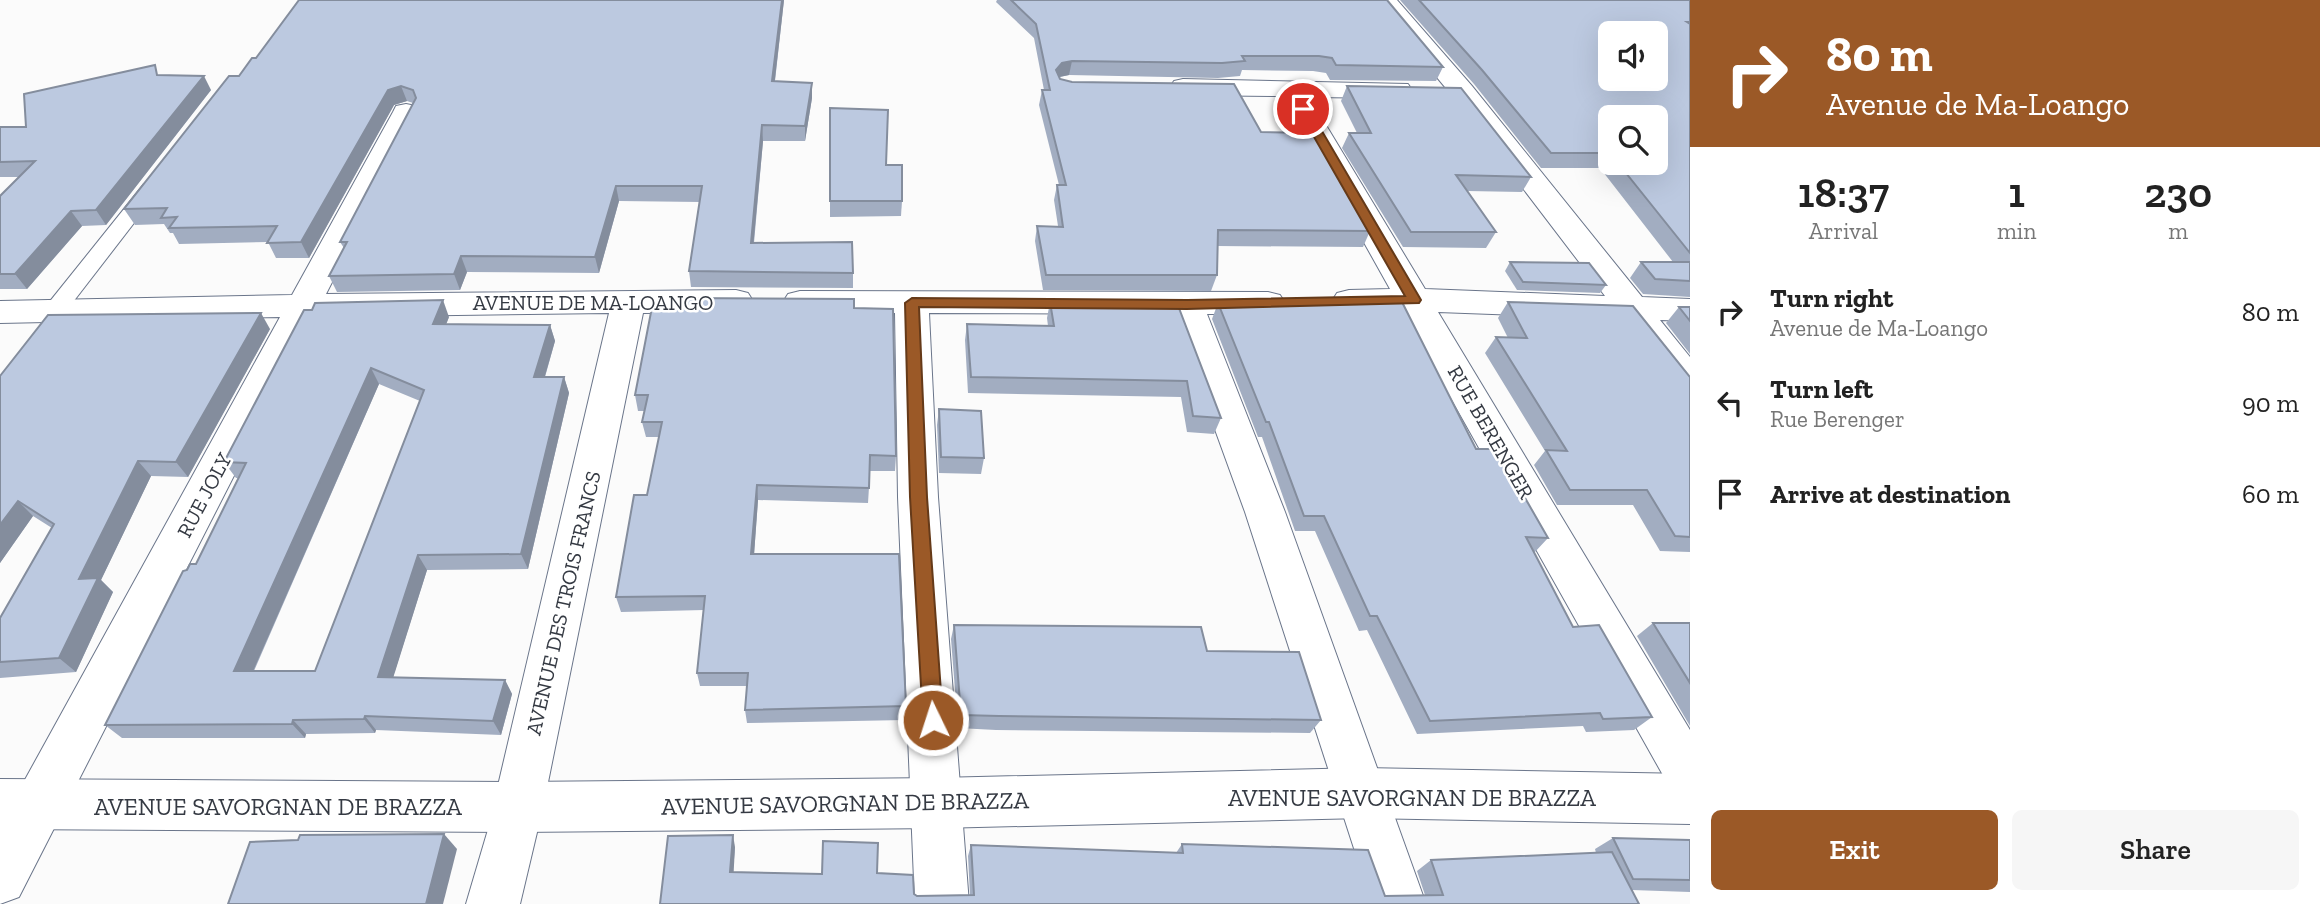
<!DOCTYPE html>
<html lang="en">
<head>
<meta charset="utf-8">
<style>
  :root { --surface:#fff; --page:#f6f6f6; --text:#222; --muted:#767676; --accent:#9b5927 }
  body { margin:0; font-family:"Zilla Slab",serif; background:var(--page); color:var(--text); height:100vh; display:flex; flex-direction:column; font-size:26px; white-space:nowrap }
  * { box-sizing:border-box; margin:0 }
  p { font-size:23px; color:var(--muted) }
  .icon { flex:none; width:38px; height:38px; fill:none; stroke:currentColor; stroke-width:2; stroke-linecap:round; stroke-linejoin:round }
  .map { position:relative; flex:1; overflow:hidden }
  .drawer { display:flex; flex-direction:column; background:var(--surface); width:630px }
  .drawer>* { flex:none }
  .top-card { background:#9b5927; color:#fff; overflow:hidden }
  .fabs { position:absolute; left:1598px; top:21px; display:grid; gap:14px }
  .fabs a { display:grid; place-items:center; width:70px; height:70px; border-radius:10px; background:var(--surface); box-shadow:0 7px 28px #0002; font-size:35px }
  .pin { position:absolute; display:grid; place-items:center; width:60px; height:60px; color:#fff; margin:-30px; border:4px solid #fff; border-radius:50%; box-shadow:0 2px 7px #0007 }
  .me { position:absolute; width:77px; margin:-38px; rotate:356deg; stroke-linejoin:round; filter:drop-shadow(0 0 5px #0008) }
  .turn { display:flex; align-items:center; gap:24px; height:147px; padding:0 21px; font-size:32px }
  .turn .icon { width:91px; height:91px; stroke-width:2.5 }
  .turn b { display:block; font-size:49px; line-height:60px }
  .eta { display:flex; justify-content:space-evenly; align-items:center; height:119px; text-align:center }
  .eta b { font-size:42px; font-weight:600; line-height:49px }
  .cta { display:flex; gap:14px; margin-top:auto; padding:14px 21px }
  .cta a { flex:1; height:80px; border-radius:10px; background:var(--accent); color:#fff; font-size:28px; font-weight:600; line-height:80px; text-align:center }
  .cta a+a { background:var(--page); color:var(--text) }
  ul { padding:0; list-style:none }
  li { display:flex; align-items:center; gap:21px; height:91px; padding:0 21px }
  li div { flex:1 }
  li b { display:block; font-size:26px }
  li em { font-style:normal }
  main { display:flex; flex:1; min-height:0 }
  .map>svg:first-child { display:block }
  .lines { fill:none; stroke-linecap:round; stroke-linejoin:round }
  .service-casing { stroke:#6a758a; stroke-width:2 }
  .minor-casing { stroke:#6a758a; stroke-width:2 }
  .tertiary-casing { stroke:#6a758a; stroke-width:2 }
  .secondary-casing { stroke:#6a758a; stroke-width:2 }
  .service { fill:#fff; fill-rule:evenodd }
  .minor { fill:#fff; fill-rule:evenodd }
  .tertiary { fill:#fff; fill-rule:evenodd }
  .secondary { fill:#fff; fill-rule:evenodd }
  .wall { fill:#a2adc1; fill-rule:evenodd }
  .shaded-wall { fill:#848d9d }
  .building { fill:#bcc9e0; stroke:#848d9d; stroke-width:2; fill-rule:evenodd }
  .route { fill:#9b5927; stroke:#653a19; stroke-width:2 }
  .labels { text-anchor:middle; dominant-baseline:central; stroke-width:5; stroke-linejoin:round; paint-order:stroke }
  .street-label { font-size:21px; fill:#353a43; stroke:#fff }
  .near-street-label { font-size:24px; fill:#353a43; stroke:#fff }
</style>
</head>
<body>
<main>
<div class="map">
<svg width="1690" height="904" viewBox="0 0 1690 904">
  <rect width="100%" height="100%" fill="#fbfbfb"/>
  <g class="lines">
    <g class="service-casing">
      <path id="service" d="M151 182 158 184 161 188 63 315 55 318 47 315 44 310 47 305 144 184Z"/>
    </g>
    <g class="minor-casing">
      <g id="minor">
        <path d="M1373 0H1397L1472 86 1642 297 1690 299V321L1660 320 1690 357V395L1677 391 1622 319 1438 312 1690 730V800L1673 793 1402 311 1349 312 1337 309 1332 301 1337 293 1349 290 1390 289 1282 96 1183 95 1174 93 1170 87 1174 81 1183 79 1408 84 1412 90 1408 96 1399 98 1309 97 1425 289 1605 296 1454 98Z"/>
        <path d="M406 104 416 106 419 112 326 294 736 290 748 293 753 301 748 309 736 312 643 313 543 807 536 825 518 832 500 825 493 807 609 313 315 317 19 897 0 904V825L280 317 0 323V301L292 295 393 112 396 106Z"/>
        <path d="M800 291 1268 292 1280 295 1285 303 1280 311 1268 314H1207L1285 512 1426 904H1372L1245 512 1173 314 929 313 938 497 969 904H915L898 497 895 313H800L788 310 783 302 788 294Z"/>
      </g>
    </g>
    <g class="tertiary-casing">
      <path id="tertiary" d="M518 782 536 789 543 807 520 904H466L500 789Z"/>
    </g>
    <g class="secondary-casing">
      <path id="secondary" d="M1363 768 1690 774V824L1363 818 938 828 518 832 0 829V779L518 782 938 778Z"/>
    </g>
    <use href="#service" class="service"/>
    <use href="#minor" class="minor"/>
    <use href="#tertiary" class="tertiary"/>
    <use href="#secondary" class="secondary"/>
  </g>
  <g class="wall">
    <path d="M784 0 775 81 812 98 805 141H763L754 243 853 273V288L691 287 689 271 700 202 619 201 599 273 467 272 460 290 337 292 329 276 344 248 340 242 413 103 407 101 394 105 309 258H276L268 242 179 244 173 233H170L164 224 135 225 124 209 239 76Z"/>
    <path d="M997 0H1387L1443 67 1436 81 1330 80 1326 73 1313 71 1242 70 1240 76 1218 78 1069 75 1060 77V79L1261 132 1370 231 1363 247 1217 246V275L1211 291 1043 290 1035 241 1037 226H1058L1054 200 1057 185H1059L1039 105 1042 90H1044L1034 38 996 2Z"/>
    <path d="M1400 0H1690V297L1643 294 1630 278 1641 262H1673L1600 168H1541L1474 84ZM1610 117 1656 163H1610Z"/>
    <path d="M160 75 211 90 106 225 82 226 27 289H0V196L20 177H0V127H26Z"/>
    <path d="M1347 86 1531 177 1522 192 1467 191 1496 232 1486 248 1403 247 1342 148 1349 133H1357L1341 101Z"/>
    <path d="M830 108 886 165 902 201 901 216 830 217Z"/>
    <path d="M1510 262 1606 285 1600 293 1517 290 1505 271Z"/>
    <path d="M1050 302 1177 303 1221 418 1214 434 1187 432 1181 397 968 393 965 340 967 324 1048 326 1047 318Z"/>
    <path d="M1508 302 1690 377V552L1660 551 1633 505H1557L1534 465 1545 451 1485 353 1496 337 1508 338 1498 318Z"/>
    <path d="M1218 303 1476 449 1548 538 1534 553 1573 627 1652 717 1634 730 1586 732 1583 726 1417 734 1367 630 1359 631 1315 531H1295L1262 437H1258L1212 319Z"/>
    <path d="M1679 307H1690V354L1666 323Z"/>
    <path d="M854 308 896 456 895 471H870L868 503 758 500 754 554 906 706 905 720 747 723 745 710 747 686H700L697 673 704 610 621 612 616 597 647 495 659 437H646L642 422 645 411H638L635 395Z"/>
    <path d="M449 317 446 324 550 325 555 341 545 377H564L569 393 528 569 427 570 393 677 505 680 512 694 501 735 376 730 375 733 306 734 305 738H122L105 725 187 570 196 564 238 478H236L224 462ZM379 384 420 401 315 671H254Z"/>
    <path d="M270 329 188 477 151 476 101 580 113 592 76 672 0 678V618L52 528 33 516 0 563 1 376Z"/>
    <path d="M939 409 984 458 981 474 939 473 937 425Z"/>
    <path d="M1653 623H1690V726L1637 636Z"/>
    <path d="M954 625 1207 651 1321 720 1310 733 996 730 958 728 951 639Z"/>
    <path d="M1613 838 1690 840V892L1632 890 1639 904H660L735 847 733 872 822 874 877 873 917 896 970 895 968 856 971 845 1176 853 1182 844 1385 896 1425 895 1417 871 1431 860 1596 853 1595 849Z"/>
  </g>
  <g class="shaded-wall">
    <path d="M782 0H784L773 96 772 81Z"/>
    <path d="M1072 61 1069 75 1059 77 1056 70 1062 63Z"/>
    <path d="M204 76 211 90 106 225 96 210Z"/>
    <path d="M812 83V98L805 141V126Z"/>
    <path d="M401 86 407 101 394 105 309 258 301 242 388 90Z"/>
    <path d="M762 125 763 141 752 259 751 243Z"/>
    <path d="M616 186 619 201 599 273 595 257Z"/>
    <path d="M71 211 82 226 27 289 15 274Z"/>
    <path d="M461 256 467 272 460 290 454 274Z"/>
    <path d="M443 300 449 317 440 340 433 324Z"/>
    <path d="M261 313 270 329 188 477 176 462Z"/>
    <path d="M550 325 555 341 540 393 534 377Z"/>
    <path d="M371 368 379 384 247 685 234 671Z"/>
    <path d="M564 377 569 393 528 569 521 554Z"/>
    <path d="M138 461 151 476 101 580 113 592 76 672 59 658 79 579Z"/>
    <path d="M757 485 758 500 753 569 751 554Z"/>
    <path d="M18 501 33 516 0 563V525Z"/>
    <path d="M418 555 427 570 389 691 378 677Z"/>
    <path d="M505 680 512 694 501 735 493 721Z"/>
    <path d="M365 716 376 730 375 733 364 719Z"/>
    <path d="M293 720 306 734 305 738 292 724Z"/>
    <path d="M444 834 457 849 443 904H426Z"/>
    <path d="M733 835 735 847 733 883 730 872Z"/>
  </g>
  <g class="building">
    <path d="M299 0H782L772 81 812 83 805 126 762 125 751 243 852 242 853 273 689 271 702 186H616L595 257 461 256 454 274 329 276 347 242H340L416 98 413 90 401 86 388 90 301 242 267 243 277 226 169 228 177 217 161 218 167 208 124 209 229 76H239L252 58H256Z"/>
    <path d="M1011 0H1387L1443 67 1336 65 1332 58 1319 56H1242L1245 61 1222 63 1072 61 1062 63 1056 70 1060 79 1072 82 1234 84 1261 132 1313 133 1370 231 1218 230 1217 275H1046L1037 226 1063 227 1057 185H1066L1042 90H1050L1036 24Z"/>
    <path d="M1419 0H1690V22H1687L1690 24V253L1618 163H1656V117H1610V153H1551L1482 70ZM1610 33H1656V79H1610Z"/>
    <path d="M155 65 157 75 204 76 96 210 71 211 15 274H0V196L35 161 0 162V127H26L24 94Z"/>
    <path d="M1347 86 1461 88 1531 177 1456 175 1496 232H1411L1349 133H1371Z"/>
    <path d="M830 108 888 110 886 165H902V201H830Z"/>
    <path d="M1510 262 1589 263 1606 285 1523 282Z"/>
    <path d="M1641 262H1690V281L1655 279Z"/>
    <path d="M684 298 854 299V308L893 309 896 456 870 455 869 488 757 485 751 554H899L906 706 745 710 748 673H697L705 596 616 597 634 495H647L662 422H642L648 395H635L652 307H683Z"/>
    <path d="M1400 298 1476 449H1497L1548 538 1526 537 1573 627 1599 625 1652 717 1603 719 1600 713 1430 721 1377 616H1370L1324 516H1304L1269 422H1266L1218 303Z"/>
    <path d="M443 300 433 324 550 325 534 377H564L521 554 418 555 378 677 505 680 493 721 365 716 364 719 293 720 292 724 105 725 183 571 187 570 190 564H196L246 463 224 462 304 310H312L315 303ZM371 368 424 390 315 671H234Z"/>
    <path d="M1050 302 1177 303 1221 418 1193 416 1187 381 971 377 967 324 1054 326Z"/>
    <path d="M1508 302 1633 306 1690 377V537L1675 536 1647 490H1570L1546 450 1567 451 1496 337 1527 338Z"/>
    <path d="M1679 307H1690V321Z"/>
    <path d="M261 313 176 462 138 461 79 579 98 578 59 658 0 662V618L54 524 18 501 0 525V376L48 315Z"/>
    <path d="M939 409 981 411 984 458 941 457Z"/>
    <path d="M1653 623H1690V683Z"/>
    <path d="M954 625 1201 627 1207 651 1299 652 1321 720 999 716 961 715Z"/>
    <path d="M444 834 426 904H228L250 842 298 840 300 835Z"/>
    <path d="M733 835 730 872 822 874 823 841 878 843 877 873 913 875 914 894 917 896 974 895 971 845 1183 853 1182 844 1368 850 1385 896 1443 895 1431 860 1612 852 1639 904H660L668 836Z"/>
    <path d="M1613 838 1690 840V880L1633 879Z"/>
  </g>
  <path class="route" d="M1299 106 1309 109 1421 300 1419 303 1187 309 919 307 927 497 943 720 940 726 933 729 926 726 923 720 910 497 905 303 912 298 1187 300 1405 296 1298 109Z"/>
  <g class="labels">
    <g class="street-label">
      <text x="593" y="302">AVENUE DE MA-LOANGO</text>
      <text transform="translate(1491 432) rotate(60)">RUE BERENGER</text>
      <text transform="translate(204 495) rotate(-62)">RUE JOLY</text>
      <text transform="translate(563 603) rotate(-77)">AVENUE DES TROIS FRANCS</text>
    </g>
    <g class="near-street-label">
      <text x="1412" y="797">AVENUE SAVORGNAN DE BRAZZA</text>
      <text transform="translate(845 803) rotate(-1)">AVENUE SAVORGNAN DE BRAZZA</text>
      <text x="278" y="806">AVENUE SAVORGNAN DE BRAZZA</text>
    </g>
  </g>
</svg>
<div class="fabs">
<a><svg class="icon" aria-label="sound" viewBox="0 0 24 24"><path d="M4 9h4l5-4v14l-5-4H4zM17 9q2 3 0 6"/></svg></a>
<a><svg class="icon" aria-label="search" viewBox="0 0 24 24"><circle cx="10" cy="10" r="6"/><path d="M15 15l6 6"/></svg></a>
</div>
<div class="pin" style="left:1303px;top:109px;background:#d93025"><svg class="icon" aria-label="arrive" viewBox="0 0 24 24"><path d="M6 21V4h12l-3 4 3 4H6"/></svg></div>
<svg class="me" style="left:933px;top:720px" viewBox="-20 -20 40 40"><circle r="17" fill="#9b5927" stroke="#fff" stroke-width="3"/><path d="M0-11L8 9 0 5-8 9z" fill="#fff"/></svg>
</div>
<section class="drawer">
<div class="top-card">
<div class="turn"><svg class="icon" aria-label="right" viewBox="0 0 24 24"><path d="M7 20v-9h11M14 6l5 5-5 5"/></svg><div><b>80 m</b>Avenue de Ma-Loango</div></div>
</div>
<div class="eta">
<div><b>18:37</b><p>Arrival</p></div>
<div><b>1</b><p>min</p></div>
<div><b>230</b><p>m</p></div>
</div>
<ul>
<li><svg class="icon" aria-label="right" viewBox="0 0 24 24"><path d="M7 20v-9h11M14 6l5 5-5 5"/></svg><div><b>Turn right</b><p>Avenue de Ma-Loango</p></div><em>80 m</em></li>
<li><svg class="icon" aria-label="left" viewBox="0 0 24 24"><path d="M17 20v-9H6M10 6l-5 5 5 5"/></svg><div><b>Turn left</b><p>Rue Berenger</p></div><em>90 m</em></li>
<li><svg class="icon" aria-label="arrive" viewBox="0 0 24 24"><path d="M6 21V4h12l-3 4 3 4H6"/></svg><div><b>Arrive at destination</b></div><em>60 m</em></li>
</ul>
<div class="cta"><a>Exit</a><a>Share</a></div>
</section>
</main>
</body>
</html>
